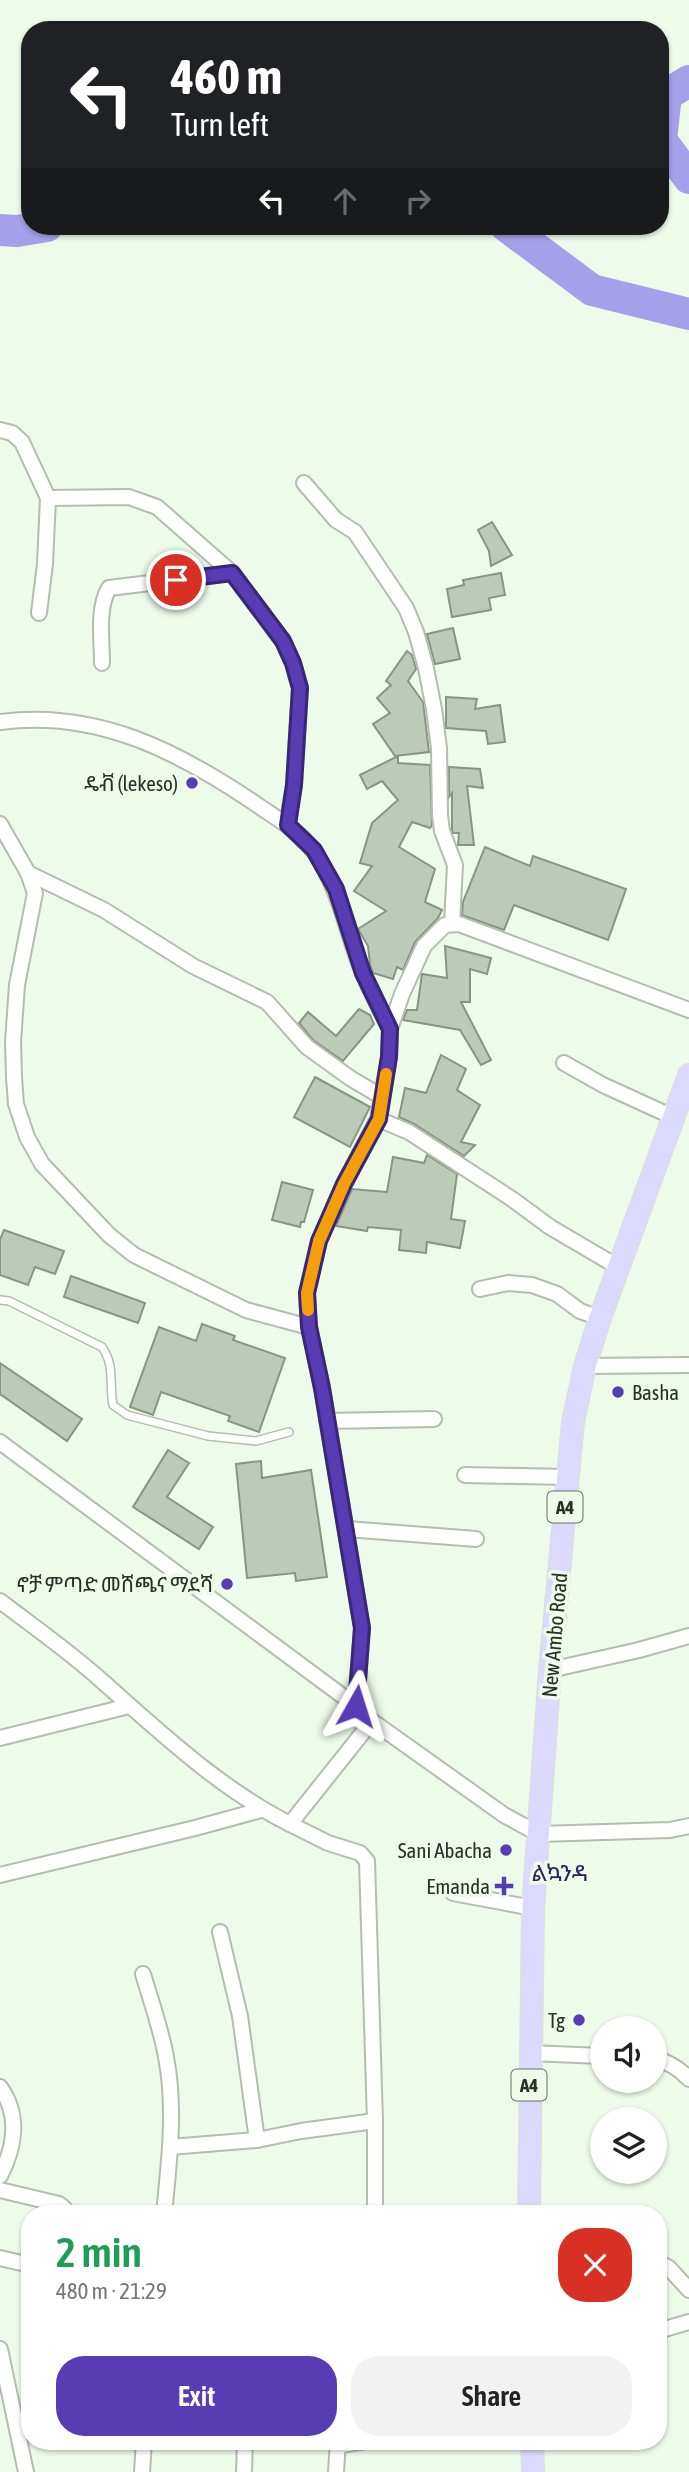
<!DOCTYPE html>
<html lang="en">
<head>
<meta charset="utf-8">
<style>
  :root { --surface:#fff; --page:#f2f2f2; --text:#222; --muted:#767676; --accent:#573cb4 }
  body { margin:0; font-family:"Asap Condensed","Noto Sans Ethiopic",sans-serif; background:var(--page); color:var(--text); height:100vh; display:flex; flex-direction:column; font-size:26px; white-space:nowrap }
  * { box-sizing:border-box; margin:0 }
  p { font-size:23px; color:var(--muted) }
  .icon { flex:none; width:38px; height:38px; fill:none; stroke:currentColor; stroke-width:2; stroke-linecap:round; stroke-linejoin:round }
  .map { position:relative; flex:1; overflow:hidden }
  .sheet { position:absolute; left:21px; top:2205px; width:646px; height:245px; display:flex; flex-direction:column; background:var(--surface); border-radius:28px; box-shadow:0 2px 5px #0004 }
  .sheet>* { flex:none }
  .banner { position:absolute; left:21px; top:21px; width:648px; height:214px; border-radius:28px; box-shadow:0 2px 5px #0004; background:#202124; color:#fff; overflow:hidden }
  .fabs { position:absolute; left:590px; top:2016px; display:grid; gap:14px }
  .fabs a { display:grid; place-items:center; width:77px; height:77px; border-radius:50%; background:var(--surface); box-shadow:0 2px 5px #0004; font-size:35px }
  .pin { position:absolute; display:grid; place-items:center; width:60px; height:60px; color:#fff; margin:-30px; border:4px solid #fff; border-radius:50%; box-shadow:0 2px 7px #0007 }
  .me { position:absolute; width:77px; margin:-38px; rotate:6deg; stroke-linejoin:round; filter:drop-shadow(0 0 5px #0008) }
  .turn { display:flex; align-items:center; gap:24px; height:147px; padding:0 35px; font-size:32px }
  .turn .icon { width:91px; height:91px; stroke-width:2.5 }
  .turn b { display:block; font-size:49px; line-height:60px }
  .lanes { display:flex; align-items:center; height:66px; padding:0 35px; background:#0003; justify-content:center; gap:35px; direction:ltr }
  .lanes .off { opacity:.35 }
  .round { display:grid; place-items:center; flex:none; width:74px; height:74px; border-radius:28px; background:var(--page) }
  .head { display:flex; align-items:center; justify-content:space-between; height:119px; padding:0 35px }
  h1 { font-size:42px; font-weight:600; line-height:52px; color:#1e9e55 }
  .button { display:flex; gap:14px; margin-top:auto; padding:14px 35px }
  .button a { flex:1; height:80px; border-radius:28px; background:var(--accent); color:#fff; font-size:28px; font-weight:600; line-height:80px; text-align:center }
  .button a+a { background:var(--page); color:var(--text) }
  .map>svg:first-child { display:block }
  .lines { fill:none; stroke-linecap:round; stroke-linejoin:round }
  .river { stroke:#a6a0ea; stroke-width:32 }
  .building { fill:#becab9; stroke:#889484; stroke-width:2 }
  .lane-casing { stroke:#b2beae; stroke-width:10 }
  .street-casing { stroke:#b2beae; stroke-width:18 }
  .primary-casing { stroke:#dddedd; stroke-width:24 }
  .lane { stroke:#fff; stroke-width:7 }
  .street { stroke:#fff; stroke-width:14 }
  .primary { stroke:#dcd9ff; stroke-width:21 }
  .route-casing { stroke:#392775; stroke-width:18 }
  .route { stroke:#573cb4; stroke-width:12 }
  .slow { stroke:#f59e0b; stroke-width:12 }
  .poi-dot { fill:#573cb4; stroke:#eefbea; stroke-width:2.5 }
  .labels { text-anchor:middle; dominant-baseline:central; stroke-width:7; stroke-linejoin:round; paint-order:stroke }
  .shield { fill:#eefbea; stroke:#666c63; stroke-width:2 }
  .shield-label { font-size:19px; font-weight:bold; fill:#2b2f29 }
  .poi-label { font-size:21px; fill:#2b2f29; stroke:#eefbea; text-anchor:end }
  .street-label { font-size:21px; fill:#2b2f29; stroke:#eefbea }
  .neighbourhood-label { font-size:23px; fill:#2c215c; stroke:#eefbea }
</style>
</head>
<body>
<div class="map">
<svg width="689" height="2472" viewBox="0 0 689 2472">
  <rect width="100%" height="100%" fill="#eefbea"/>
  <g class="lines">
    <g class="river">
      <path d="M689 81 666 95 661 140 689 178"/>
      <path d="M506 226 592 290 689 314"/>
      <path d="M0 230 17 231 47 226"/>
    </g>
  </g>
  <g class="building">
    <path d="M492 522 512 555 491 566 489 551 478 530Z"/>
    <path d="M501 573 505 595 489 598 491 610 452 617 447 589 464 585 463 580Z"/>
    <path d="M453 628 460 659 435 664 427 634Z"/>
    <path d="M407 651 412 655 416 669 408 681 423 702 429 752 395 756 373 724 390 713 377 698 391 685 386 681Z"/>
    <path d="M446 697 477 699 475 709 500 705 505 742 488 744 486 731 446 728Z"/>
    <path d="M398 756V763L430 765 432 825 430 828 412 822 399 847 435 869 425 902 442 910 438 918 415 942 403 970 397 967 393 979 373 973 370 964 368 946 358 929 386 911 354 891 372 866 360 863 372 823 398 800 382 781 367 789 360 775Z"/>
    <path d="M449 767 480 769 483 788 467 786 474 845H458L459 833H453L452 830V793L449 797Z"/>
    <path d="M485 847 530 866 533 856 626 889 608 940 514 905 504 930 462 915 463 902Z"/>
    <path d="M445 946 491 958 487 974 470 969V1002H461L491 1060 481 1065 460 1030 403 1020 407 1010H417L422 974 447 978Z"/>
    <path d="M359 1009 370 1015 374 1024 343 1061 313 1040 299 1023 308 1012 336 1036Z"/>
    <path d="M441 1055 466 1069 457 1090 480 1105 461 1142 475 1145 464 1156 414 1124 399 1117 405 1088 426 1093Z"/>
    <path d="M315 1077 370 1107 350 1147 294 1117Z"/>
    <path d="M427 1155 457 1174 451 1219 465 1221 460 1248 427 1242 426 1253 399 1250 401 1230 368 1227 367 1231 336 1226 352 1189 387 1192 393 1157 424 1163Z"/>
    <path d="M282 1182 313 1190 304 1222H301L300 1227 272 1220Z"/>
    <path d="M4 1230 64 1251 55 1274 35 1267 28 1285 0 1275V1240Z"/>
    <path d="M71 1276 145 1303 138 1323 64 1297Z"/>
    <path d="M202 1324 235 1336 233 1340 285 1358 259 1432 228 1421 230 1416 161 1392 153 1415 130 1407 159 1327 196 1341Z"/>
    <path d="M0 1363 82 1419 67 1441 0 1394Z"/>
    <path d="M168 1450 189 1463 167 1497 213 1527 199 1549 133 1507Z"/>
    <path d="M261 1461 262 1478 311 1470 327 1577 296 1581 295 1573 247 1578 236 1464Z"/>
  </g>
  <g class="lines">
    <g class="lane-casing">
      <path id="lane" d="M0 1300 9 1301 102 1347C115 1365 109 1384 113 1405L127 1415 208 1436 256 1441 289 1432"/>
    </g>
    <g class="street-casing">
      <g id="street">
        <path d="M0 430 12 433 22 442 48 498 129 497 157 507 232 573 283 641 293 663 300 688 294 785 287 825"/>
        <path d="M304 483 336 520 355 532 406 608 416 632 426 668 434 709 439 748 440 815 442 831 455 865 452 924"/>
        <path d="M39 613 45 564 48 498"/>
        <path d="M102 663C102 640 97 608 109 588L232 573"/>
        <path d="M0 722C96 709 177 751 253 802 274 817 301 831 315 853 340 891 346 930 362 971 370 991 381 1010 390 1029"/>
        <path d="M0 824 28 873 35 893 17 985 13 1042 14 1077 16 1104 27 1137 42 1164 109 1235 134 1255 246 1310 309 1327"/>
        <path d="M28 873 104 910 193 966 267 1002 307 1047 350 1078 382 1097"/>
        <path d="M564 1063 603 1085 673 1117"/>
        <path d="M378 1119 409 1132 512 1199 550 1227 618 1267"/>
        <path d="M480 1289 508 1283 532 1285 557 1294 580 1311 600 1318"/>
        <path d="M585 1366 689 1365"/>
        <path d="M327 1421 434 1419"/>
        <path d="M0 1442 356 1706 372 1721 504 1815 539 1834 670 1830 689 1826"/>
        <path d="M465 1475 567 1477"/>
        <path d="M347 1529 476 1539"/>
        <path d="M0 1601C34 1627 70 1652 102 1681 160 1732 220 1789 290 1824"/>
        <path d="M550 1670 639 1650 689 1636"/>
        <path d="M356 1706 362 1628 322 1388 309 1327 307 1293 319 1241 344 1184 378 1119 389 1057 390 1029 402 994 424 946 445 925 459 924 689 1010"/>
        <path d="M372 1721 290 1824 328 1843 360 1853 367 1861 375 2121V2214"/>
        <path d="M0 1738 129 1706"/>
        <path d="M0 1875 195 1828 261 1810"/>
        <path d="M453 1893 533 1908"/>
        <path d="M220 1932 240 2016 257 2140"/>
        <path d="M143 1974C151 2001 161 2029 166 2057 176 2109 169 2162 164 2214"/>
        <path d="M529 2053 602 2056"/>
        <path d="M654 2058C669 2062 679 2068 689 2079"/>
        <path d="M0 2087C20 2115 15 2147 0 2176"/>
        <path d="M170 2147 257 2140 301 2131 375 2121"/>
        <path d="M0 2190 59 2204 64 2208 67 2214"/>
        <path d="M0 2258 30 2265"/>
        <path d="M658 2262 669 2268 689 2290"/>
        <path d="M658 2331 689 2322"/>
        <path d="M0 2349 26 2472"/>
        <path d="M337 2446 366 2441"/>
        <path d="M142 2472 144 2441"/>
        <path d="M244 2472 245 2441"/>
        <path d="M336 2472 338 2441"/>
      </g>
    </g>
    <g class="primary-casing">
      <g id="primary">
        <path d="M529 2214 533 1908 550 1670 573 1422 585 1366 600 1318 689 1075"/>
        <path d="M532 2441 533 2472"/>
      </g>
    </g>
    <use href="#lane" class="lane"/>
    <use href="#street" class="street"/>
    <use href="#primary" class="primary"/>
  </g>
  <g class="lines">
    <g class="route-casing">
      <path id="route" d="M176 580 232 573 283 641 293 663 300 688 294 785 288 825 314 850 336 889 363 973 390 1029 389 1057 379 1119 344 1184 319 1241 307 1293 309 1327 322 1388 362 1628 356 1706"/>
    </g>
    <use href="#route" class="route"/>
    <path class="slow" d="M308 1310 307 1293 319 1241 344 1184 379 1119 386 1074"/>
  </g>
  <g class="poi-dot">
    <circle cx="192" cy="783" r="7"/>
    <circle cx="618" cy="1392" r="7"/>
    <circle cx="227" cy="1584" r="7"/>
    <circle cx="506" cy="1850" r="7"/>
    <path d="M500.5 1875.5h7v7h7v7h-7v7h-7v-7h-7v-7h7z"/>
    <circle cx="579" cy="2020" r="7"/>
  </g>
  <g class="labels">
    <g class="shield">
      <rect x="547.5" y="1491.5" width="35" height="31" rx="5"/>
      <rect x="511.5" y="2069.5" width="35" height="31" rx="5"/>
    </g>
    <g class="shield-label">
      <text x="565" y="1507">A4</text>
      <text x="529" y="2085">A4</text>
    </g>
    <g class="poi-label">
      <text x="178" y="783">ዴቭ (lekeso)</text>
      <text x="632" y="1392" text-anchor="start">Basha</text>
      <text x="213" y="1584">ኖቻ ምጣድ መሸጫና ማደሻ</text>
      <text x="492" y="1850">Sani Abacha</text>
      <text x="490" y="1886">Emanda</text>
      <text x="565" y="2020">Tg</text>
    </g>
    <g class="street-label">
      <text transform="translate(554 1635) rotate(-85)">New Ambo Road</text>
    </g>
    <g class="neighbourhood-label">
      <text x="560" y="1873">ልኳንዳ</text>
    </g>
  </g>
</svg>
<div class="fabs">
<a><svg class="icon" aria-label="sound" viewBox="0 0 24 24"><path d="M4 9h4l5-4v14l-5-4H4zM17 9q2 3 0 6"/></svg></a>
<a><svg class="icon" aria-label="layers" viewBox="0 0 24 24"><path d="M12 4l9 5-9 5-9-5zM3 14l9 5 9-5"/></svg></a>
</div>
<div class="pin" style="left:176px;top:580px;background:#d93025"><svg class="icon" aria-label="arrive" viewBox="0 0 24 24"><path d="M6 21V4h12l-3 4 3 4H6"/></svg></div>
<svg class="me" style="left:356px;top:1706px" viewBox="-20 -20 40 40"><path d="M0-17L14 15 0 8-14 15z" fill="#573cb4" stroke="#fff" stroke-width="4"/></svg>
<div class="banner">
<div class="turn"><svg class="icon" aria-label="left" viewBox="0 0 24 24"><path d="M17 20v-9H6M10 6l-5 5 5 5"/></svg><div><b>460 m</b>Turn left</div></div>
<div class="lanes"><svg class="icon" aria-label="left" viewBox="0 0 24 24"><path d="M17 20v-9H6M10 6l-5 5 5 5"/></svg><svg class="icon off" aria-label="ahead" viewBox="0 0 24 24"><path d="M12 20V5M6 11l6-6 6 6"/></svg><svg class="icon off" aria-label="right" viewBox="0 0 24 24"><path d="M7 20v-9h11M14 6l5 5-5 5"/></svg></div>
</div>
<section class="sheet">
<div class="head"><div><h1>2 min</h1><p>480 m · 21:29</p></div><a class="round" style="background:#d93025;color:#fff"><svg class="icon" aria-label="close" viewBox="0 0 24 24"><path d="M6 6l12 12M18 6L6 18"/></svg></a></div>
<div class="button"><a>Exit</a><a>Share</a></div>
</section>
</div>
</body>
</html>
